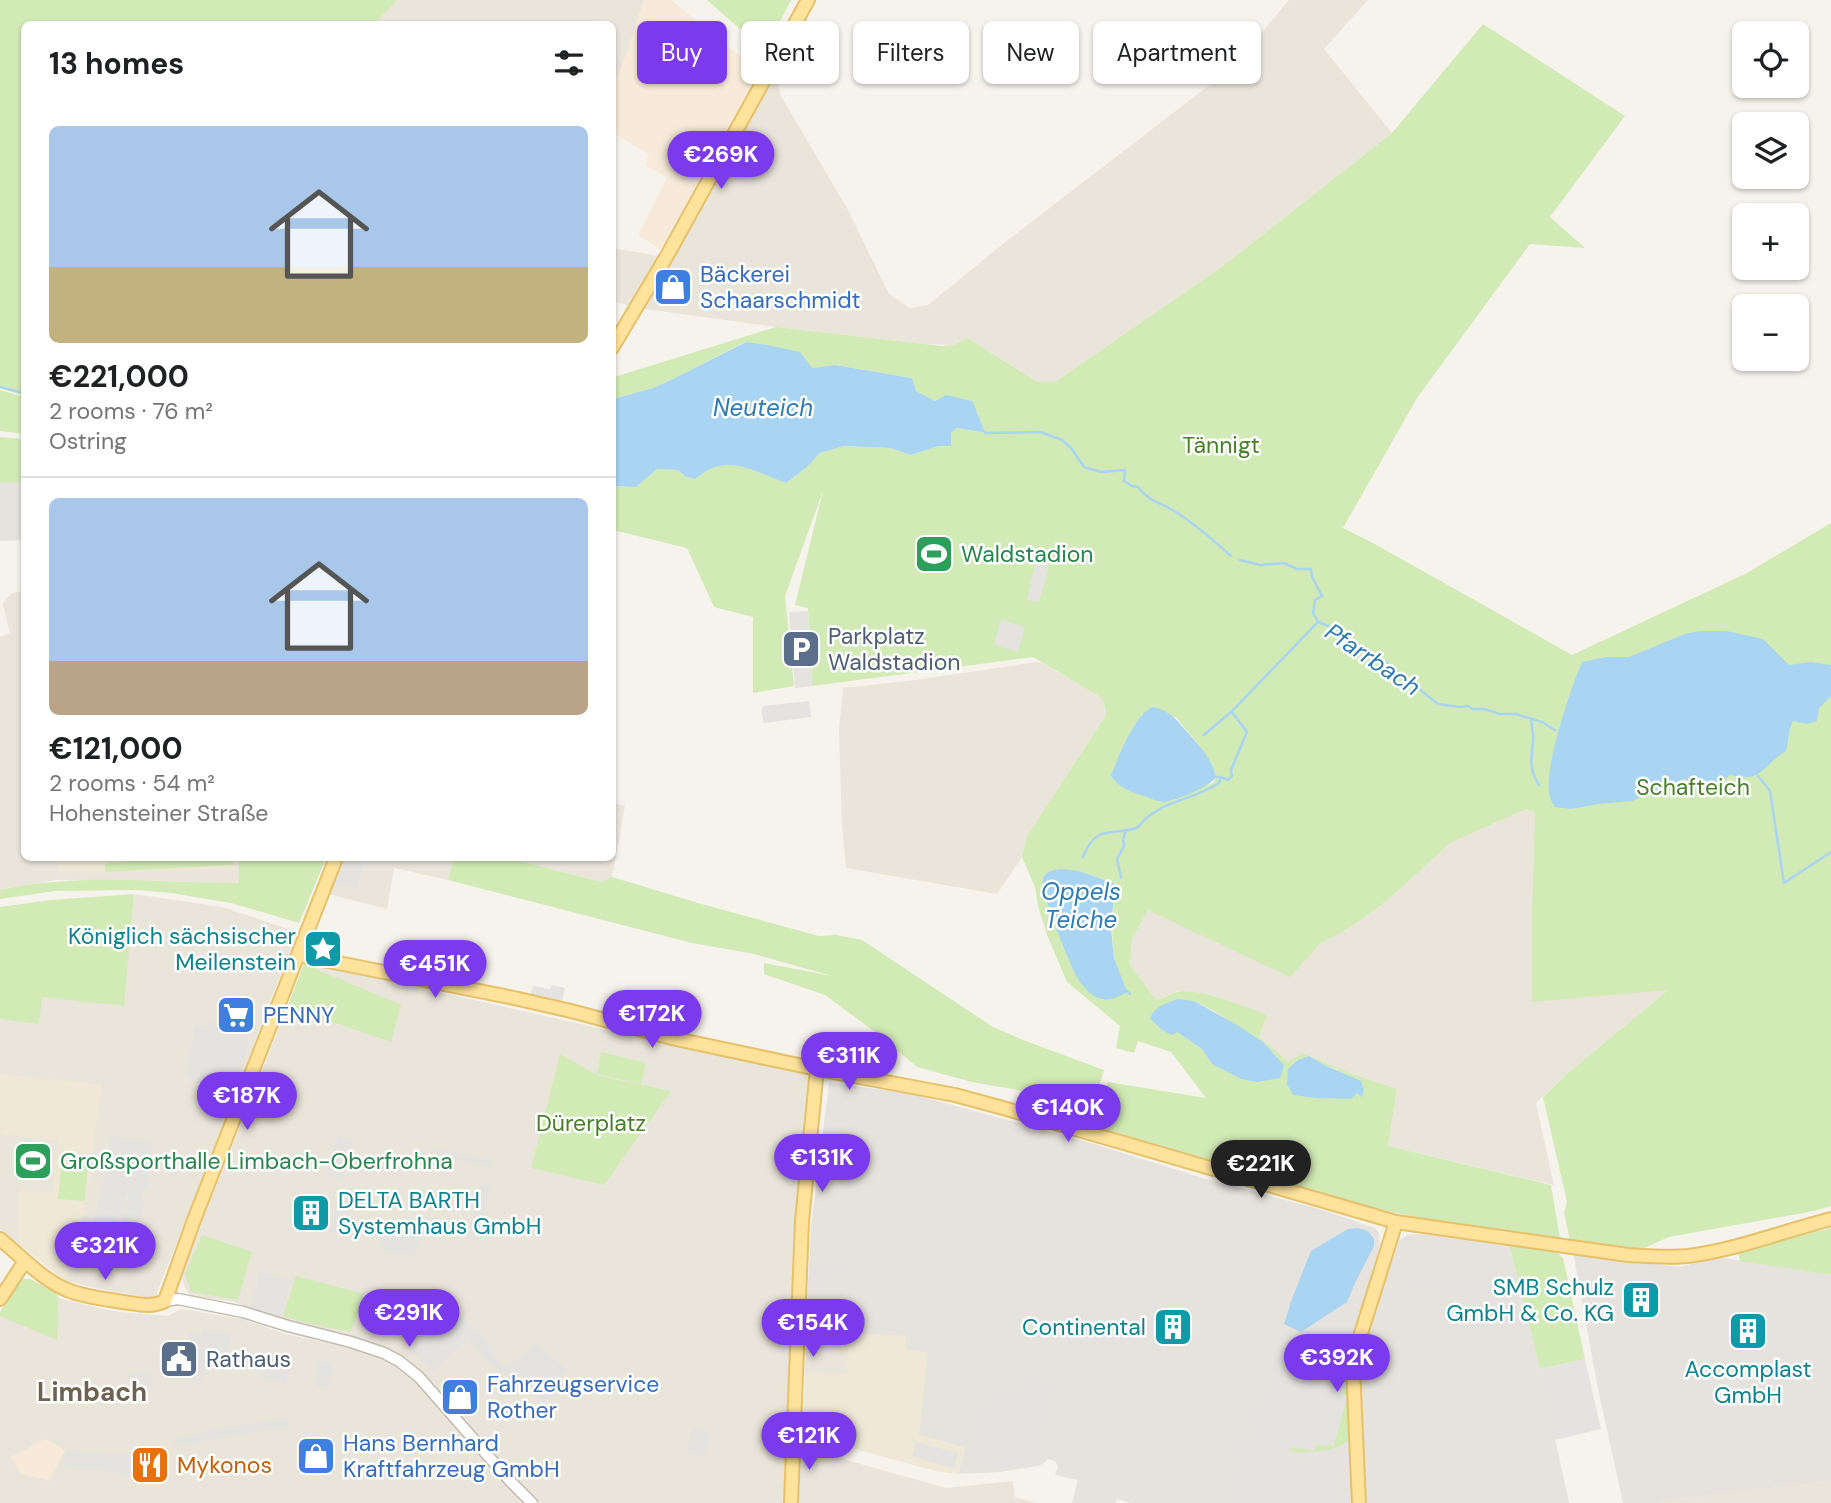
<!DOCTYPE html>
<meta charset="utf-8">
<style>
body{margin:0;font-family:"DM Sans",sans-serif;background:#f2f2f2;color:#202124;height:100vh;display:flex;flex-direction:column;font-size:26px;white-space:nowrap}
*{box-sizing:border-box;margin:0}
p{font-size:23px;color:#757577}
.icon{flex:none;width:38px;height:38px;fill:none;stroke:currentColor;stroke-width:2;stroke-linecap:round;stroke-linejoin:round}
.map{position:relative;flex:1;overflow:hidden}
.drawer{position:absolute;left:21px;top:21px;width:595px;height:840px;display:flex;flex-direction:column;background:#fff;border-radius:10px;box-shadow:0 2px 5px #0004}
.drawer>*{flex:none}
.hud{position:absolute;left:637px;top:21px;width:665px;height:63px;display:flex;gap:14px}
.tools{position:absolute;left:1732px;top:21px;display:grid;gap:14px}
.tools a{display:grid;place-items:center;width:77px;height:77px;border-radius:10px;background:#fff;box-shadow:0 2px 5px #0004;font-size:35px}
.price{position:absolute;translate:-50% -60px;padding:0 16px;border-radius:24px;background:#7c3aed;color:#fff;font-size:23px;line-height:46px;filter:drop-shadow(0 2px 4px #0008)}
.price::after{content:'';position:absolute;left:50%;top:42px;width:21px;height:16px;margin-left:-10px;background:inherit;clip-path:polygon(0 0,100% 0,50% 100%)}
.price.selected{background:#222;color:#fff}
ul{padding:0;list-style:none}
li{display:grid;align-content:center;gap:14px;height:371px;padding:0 28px}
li+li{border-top:2px solid #e0e0e0}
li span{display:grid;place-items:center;height:217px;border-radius:10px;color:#555}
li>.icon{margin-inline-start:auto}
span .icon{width:126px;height:126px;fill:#fffc;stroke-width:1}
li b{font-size:30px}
h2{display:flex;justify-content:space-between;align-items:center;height:84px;padding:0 28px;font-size:30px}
.chip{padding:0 24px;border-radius:10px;background:#fff;box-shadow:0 2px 5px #0004;font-size:24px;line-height:63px}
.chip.selected{background:#7c3aed;color:#fff}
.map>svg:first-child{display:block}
</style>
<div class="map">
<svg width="1831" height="1503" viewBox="0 0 1831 1503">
<rect width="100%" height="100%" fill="#f6f3ec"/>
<path fill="#eae5da" d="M397,0H644L630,44L613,89L612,24H375Z
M1289,0H1368L1324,49L1392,133L1223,266L1055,382H1037L968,338L953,345L925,344L776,327L637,308L613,301L612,248L660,256L649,284L766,77L777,74L781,96L848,210L889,294L910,308L928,305L1004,243L1233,67Z
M24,591V858H326L305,909L220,883L137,880H56L0,890V637L10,633L3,605L4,601L12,593Z
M1037,662L1042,663L1100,697L1104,702L1106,715L1027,836L1022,857L997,894L846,868L842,826L839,730L843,688L915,680Z
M613,803L625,806L612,877L603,882L508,858H612Z
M1526,809L1535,812L1532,908V988L1669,989L1568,1073L1536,1103L1554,1185L1388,1146L1397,1089L1352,1074L1289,1062L1259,1037L1267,1015L1214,996L1189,992L1178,991L1156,1000L1130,965L1132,939L1148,909L1290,976L1320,944L1354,925L1389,899L1450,843Z
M342,858H454L448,880L394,868L387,909L328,894Z
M134,894L222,907L297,932L203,1177L155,1297L152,1298L109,1291L66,1281L0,1229V990L123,1006Z
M305,962L803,1074L812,1082L786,1503H540L517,1481L424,1374L397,1354L339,1332L303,1325L256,1312L235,1302L191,1296L184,1286L182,1273Z
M22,1279H30L57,1294L59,1298L94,1307L120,1312L168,1316L181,1309L242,1319L286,1334L350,1348L381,1358L400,1369L415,1381L445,1409L522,1503H0V1312L19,1281Z
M806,1322L848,1323V1375L805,1373Z
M804,1448L946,1488L1013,1481L1015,1497L1036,1503H798L799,1452Z
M1831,1481V1503H1661L1678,1499Z"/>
<path fill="#f7ead8" d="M644,0H671L766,77L668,254L638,235L667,177L646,166L649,154L613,133V89L630,44Z
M45,1439L65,1450L49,1481L21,1474L11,1457Z"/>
<path fill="#e6e2dd" d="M24,482V540L0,541V483Z
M829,1083L909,1093L1091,1143L1206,1179L1323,1210L1375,1228L1379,1233L1380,1244L1349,1355L1348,1366L1351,1454L1354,1503H1131L1117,1499L1115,1503H1072L1078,1480L1055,1475L1058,1466L1055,1461L1047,1459L1044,1463L1038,1466L1000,1472L958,1474L965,1448L919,1435L906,1349V1336L848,1333V1323L806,1322L811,1228Z
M1418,1234L1467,1238L1509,1244L1540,1369L1569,1503H1366L1359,1370L1361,1350L1399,1241L1407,1235Z
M1573,1252L1626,1261L1680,1267L1718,1257L1831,1275V1481L1678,1499L1661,1503H1623L1597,1384Z"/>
<path fill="#efe8d6" d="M55,858H235L236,869L59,873Z
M0,1074L102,1085L84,1213L66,1281L19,1244V1189L52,1193L58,1141L2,1134L0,1131Z
M848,1333L906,1336V1349L928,1353L919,1435L965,1448L958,1474L935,1471L805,1435L803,1432L805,1373L847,1374Z"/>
<path fill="#d2eab5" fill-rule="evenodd" d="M0,0H397L375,24H24V396L0,388Z
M707,0H791L765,51Z
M1483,24L1625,116L1550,217L1585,248L1530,244L1417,398L1343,528L1373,543L1572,655L1747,573L1831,523V1206L1814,1211L1669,1237L1635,1252L1570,1241L1564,1212L1567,1202L1543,1097L1568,1073L1668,990L1532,1002V908L1535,813L1526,809L1450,843L1389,899L1354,925L1320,944L1290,977L1148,910L1132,939L1130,965L1156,1000C1163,998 1170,994 1177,992C1198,987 1246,1007 1267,1015L1259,1037L1289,1062L1302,1053L1352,1074L1397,1089L1388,1146L1551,1185L1560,1239L1432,1221L1344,1201L1097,1127L1108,1082L1206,1098L1171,1052L1138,1041L1134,1053L1116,1048L1120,1026L1067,982L1047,935L1038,906L1035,887L1022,857L1027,836L1106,715L1104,702L1100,697L1033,657L812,686L808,608L795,605L823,491L785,596L794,686L753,693V617L714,607L687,548L613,530V486L636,487L657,469L678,470L686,477L695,479C701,475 708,469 715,467C739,459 764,476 786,483L807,467L820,453L844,446L890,448L912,455L939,446H950L951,433L957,428L986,433L980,423L978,412L935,401L915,391L912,378L835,365L812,368L745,342L675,378L653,388L617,398L613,402L614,377L776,327L942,346L953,345L968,338L1037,382H1055L1223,266L1392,133ZM1142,714L1176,717C1191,737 1209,752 1216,777L1213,783L1166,801L1160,802L1151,798L1136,726ZM1079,871L1114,884C1114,913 1109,941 1117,969ZM1194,1001L1212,1010L1263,1042L1284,1065L1212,1064L1202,1049L1177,1032ZM1310,1056L1324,1065L1337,1069L1362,1096L1357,1093L1333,1098H1316Z
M0,390L24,397V434L0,431Z
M0,437L24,439V482L0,483Z
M176,858H233V865L105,872V863Z
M239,858H326L299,923L231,903L171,893L137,890L55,891L0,899V890C79,872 159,883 239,883Z
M454,858H508L602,882L612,877L698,903L819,936L836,935L862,940L993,1027L1023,1040L1104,1070L1093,1105L1063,1098L972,1082L917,1067L875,1032L825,995L764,974V963L832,976L754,954L692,943L448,880Z
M134,894L124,1006L42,997L39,1024L0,1019V907L51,900Z
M304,964L401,1005L391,1042L324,1019L285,1013Z
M601,1052L646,1063L641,1084L597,1074Z
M560,1054L599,1076L671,1091L604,1185L531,1168Z
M62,1159L88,1162L85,1201L58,1199Z
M1831,1228V1275L1740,1261L1738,1251Z
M202,1235L252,1252L238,1300L191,1292L185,1274Z
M1509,1244L1558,1253L1563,1258L1585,1359L1540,1369Z
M296,1276L364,1294L351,1332C328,1327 305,1324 283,1316Z
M22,1279H30L57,1294L58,1298L57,1340L0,1316V1312L19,1281Z
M1348,1351L1350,1352L1349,1439C1339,1452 1306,1454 1290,1451L1291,1447L1297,1446L1313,1451L1316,1444L1327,1447L1328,1444L1333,1446L1347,1396L1342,1395C1346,1381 1344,1366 1348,1351Z"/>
<path fill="#e5e3e0" d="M1037,556L1049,558L1048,571L1039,602L1027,600Z
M808,611L812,686L795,688L789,612Z
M1001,620L1025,627L1018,652L994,645Z
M809,701L811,717L764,723L762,714V706Z
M342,858H350L365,861L357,889L333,883Z
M552,985L565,988L561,1005L530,996L533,986L550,989Z
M211,1021L234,1029L233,1034L251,1041L230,1089L202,1078L200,1084L192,1083V1078L187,1077L195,1025L209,1026Z
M110,1135L153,1142L147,1190L142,1189L140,1198L145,1200L139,1228L121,1224L130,1190H128L125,1199L112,1196L125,1201L121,1216L108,1213L118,1217L117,1221L119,1222L116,1233L103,1229L116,1234L112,1249L103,1248L100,1259L84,1255L103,1189Z
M338,1136L353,1140L343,1179L326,1175Z
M433,1148L493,1161L492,1167L431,1153Z
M482,1183L491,1185L477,1241L467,1238Z
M338,1196L351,1199L343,1234L330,1231Z
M385,1227L420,1233L416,1257L381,1250Z
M813,1264L855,1265V1278L824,1277L822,1315H812Z
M260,1271L292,1281L281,1316L251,1308Z
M1409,1273L1506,1283V1289L1511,1290L1510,1301L1404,1290L1406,1277H1408Z
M449,1307L452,1310L454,1309L474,1332L477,1331L493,1348L490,1351L501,1364L508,1366L537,1343L547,1355L568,1369L555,1388L559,1391L552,1401L549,1398L545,1403L508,1378L510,1375L498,1372L468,1339L432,1372L410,1349L414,1345L412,1342Z
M204,1328L232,1335L225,1357L210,1353L200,1384L179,1378L185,1358L189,1332L202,1334Z
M1281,1332L1348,1351L1346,1357V1383L1343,1395L1347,1397L1334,1446L1328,1444L1327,1447L1316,1444L1314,1451L1298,1447L1297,1449L1291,1447L1290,1451L1251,1440Z
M269,1353L292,1360L286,1384L262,1378Z
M318,1359L334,1365L327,1388L316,1386Z
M1585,1359L1601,1429L1555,1440L1540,1369Z
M1027,1372L1056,1383L1038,1461L1001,1468L996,1466L994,1471L967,1457L996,1388L1017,1396Z
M152,1373V1386L129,1387V1374Z
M288,1419L287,1428L228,1436L173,1447L175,1439L228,1427Z
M692,1428L709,1432L704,1456L687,1452Z
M916,1442L958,1453L954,1469L912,1456Z
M1243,1446L1298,1460H1314L1335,1454L1343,1456L1342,1459L1346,1460L1335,1503H1226Z
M67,1450L90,1454L136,1455L139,1476L66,1466L63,1463Z"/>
<path fill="#a9d4f2" d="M746,342L767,345L800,352L812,368L835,365L912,378L916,391L935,401L946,395L972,401C978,412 980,423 986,433L957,428L951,433V446H939L911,455L890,448L844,446L820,453L807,467L786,483C764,476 739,459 715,467C708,469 701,475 695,479L686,477L678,470L657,469L636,487L613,486V402L617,398L653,388L675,378Z
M1699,631H1726L1763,639L1789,665L1811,662L1831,665V696L1819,708L1817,721L1807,724L1793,721C1788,731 1789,741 1786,751C1762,765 1763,784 1730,775C1713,790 1702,786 1684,779L1632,801L1598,804L1571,809L1555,807C1553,804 1551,801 1550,797C1542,772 1571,688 1582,662L1606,657H1629L1685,634Z
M1153,707C1173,712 1176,720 1189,734C1203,750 1210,756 1216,777C1210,787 1175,801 1163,802C1158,802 1152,799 1147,797C1132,792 1120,789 1111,776C1117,759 1136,712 1153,707Z
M1061,869L1079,871L1115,884L1111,928L1114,958L1127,992C1117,998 1108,1002 1096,997C1091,995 1084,987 1080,982C1072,971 1039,889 1043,878C1046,871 1055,870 1061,869Z
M1178,999L1194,1001L1237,1025L1263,1042L1284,1065L1280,1078L1257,1082L1241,1079L1212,1064L1202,1049L1177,1032L1172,1035L1162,1030L1150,1018C1155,1006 1167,1003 1178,999Z
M1309,1056L1324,1065L1361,1081L1364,1090L1362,1097L1357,1093L1351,1099L1316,1098L1293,1095L1287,1084L1288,1069L1298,1060Z
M1358,1228L1368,1231L1374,1239V1246L1355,1283L1347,1302L1301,1332L1284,1324L1292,1299L1311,1251L1348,1229Z"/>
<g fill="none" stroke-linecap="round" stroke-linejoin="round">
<path stroke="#a9d4f2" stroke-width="2.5" d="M0,387L24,393
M985,433L1041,432L1062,440L1071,448L1084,467L1101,472L1125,470L1124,481L1132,486L1138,487C1150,503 1159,501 1174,511C1195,524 1213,540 1231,556
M1240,560L1260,565L1284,563L1297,569H1311L1312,577L1322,596L1315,600L1313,613L1318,622L1336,629L1389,665L1438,704L1459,707L1468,706L1473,709H1484L1500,714H1516L1542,722L1555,730
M1531,719C1532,727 1534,735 1533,742C1531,759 1529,770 1539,785
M1204,735L1232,711L1318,622
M1758,776L1770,791L1784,883L1831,852
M1216,777H1221L1228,780L1232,776L1231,770L1247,732L1232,712
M1083,857C1096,824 1110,836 1137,828C1160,799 1191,802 1219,783L1221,777
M1121,877L1117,859L1124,846L1123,839L1126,831
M1127,991L1130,994"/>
<g stroke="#c2bbae" stroke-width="13">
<path id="minor" d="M165,1301L178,1299L243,1312L288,1326L351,1342L384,1353L399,1361L419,1377L511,1482L532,1503"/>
</g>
<g stroke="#e6c16a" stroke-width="16">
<path id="major" d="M612,348L668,254L808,0
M298,955L514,998L571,1011L676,1039L817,1069L955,1095L1003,1108L1396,1222L1417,1225L1628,1255C1647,1256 1668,1258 1688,1256C1736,1250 1784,1231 1831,1219
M0,1239C22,1257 43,1281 70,1291C86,1297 105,1299 123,1302C138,1304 151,1308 165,1301L194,1220L336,858
M0,1299L25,1261
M791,1503L802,1221L817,1069
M1359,1503L1353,1367L1354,1356L1396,1222"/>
</g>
<use href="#minor" stroke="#fff" stroke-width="10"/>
<use href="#major" stroke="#ffe39c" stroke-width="12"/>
</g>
<defs>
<g id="shop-square" transform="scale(2.0125)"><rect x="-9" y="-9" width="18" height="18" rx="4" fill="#3f7fe0" stroke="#fff"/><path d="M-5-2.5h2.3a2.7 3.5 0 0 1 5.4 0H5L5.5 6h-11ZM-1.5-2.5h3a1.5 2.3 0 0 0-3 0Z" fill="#fff"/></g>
<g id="stadium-square" transform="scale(2.0125)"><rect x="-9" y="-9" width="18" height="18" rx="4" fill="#2e9e5b" stroke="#fff"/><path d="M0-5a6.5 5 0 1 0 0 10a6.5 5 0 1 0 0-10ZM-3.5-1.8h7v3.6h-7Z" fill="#fff"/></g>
<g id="parking-square" transform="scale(2.0125)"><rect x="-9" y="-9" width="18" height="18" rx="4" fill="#5c6f8a" stroke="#fff"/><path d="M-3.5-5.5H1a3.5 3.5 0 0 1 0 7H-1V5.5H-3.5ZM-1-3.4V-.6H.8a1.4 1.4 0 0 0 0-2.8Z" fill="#fff"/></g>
<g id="sight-square" transform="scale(2.0125)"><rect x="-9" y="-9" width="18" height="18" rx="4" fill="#0f9aa8" stroke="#fff"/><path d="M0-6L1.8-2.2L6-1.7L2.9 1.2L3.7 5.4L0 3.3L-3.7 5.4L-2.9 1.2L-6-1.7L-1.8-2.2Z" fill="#fff"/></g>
<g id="supermarket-square" transform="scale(2.0125)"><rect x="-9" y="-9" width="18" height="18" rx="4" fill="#3f7fe0" stroke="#fff"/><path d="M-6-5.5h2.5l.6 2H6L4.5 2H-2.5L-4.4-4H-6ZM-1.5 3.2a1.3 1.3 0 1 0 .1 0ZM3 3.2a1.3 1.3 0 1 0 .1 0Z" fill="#fff"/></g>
<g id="building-square" transform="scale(2.0125)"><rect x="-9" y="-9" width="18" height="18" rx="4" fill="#0f9aa8" stroke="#fff"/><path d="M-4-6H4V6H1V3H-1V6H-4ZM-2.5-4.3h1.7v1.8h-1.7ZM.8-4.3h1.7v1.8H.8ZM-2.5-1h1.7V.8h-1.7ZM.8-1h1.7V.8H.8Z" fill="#fff"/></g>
<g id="civic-square" transform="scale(2.0125)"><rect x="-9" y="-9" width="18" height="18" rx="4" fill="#5c6f8a" stroke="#fff"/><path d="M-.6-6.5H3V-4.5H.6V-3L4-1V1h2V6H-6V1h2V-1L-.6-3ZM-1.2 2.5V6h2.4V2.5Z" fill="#fff"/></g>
<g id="restaurant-square" transform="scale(2.0125)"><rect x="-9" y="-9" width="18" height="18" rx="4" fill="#e8710a" stroke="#fff"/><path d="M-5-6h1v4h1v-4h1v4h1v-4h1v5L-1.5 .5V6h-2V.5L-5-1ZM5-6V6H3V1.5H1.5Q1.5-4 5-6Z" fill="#fff"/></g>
</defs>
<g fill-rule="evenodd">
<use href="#shop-square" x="673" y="287"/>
<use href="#stadium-square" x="934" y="554"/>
<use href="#parking-square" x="801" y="649"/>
<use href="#sight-square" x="323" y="949"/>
<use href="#supermarket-square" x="236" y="1015"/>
<use href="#stadium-square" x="33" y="1161"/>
<use href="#building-square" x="311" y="1213"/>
<use href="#building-square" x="1641" y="1300"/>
<use href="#building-square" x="1173" y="1327"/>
<use href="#building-square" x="1748" y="1331"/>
<use href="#civic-square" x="179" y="1359"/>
<use href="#shop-square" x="460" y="1397"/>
<use href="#shop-square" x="316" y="1456"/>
<use href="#restaurant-square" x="150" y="1465"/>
</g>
<g text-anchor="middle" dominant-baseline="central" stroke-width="5" stroke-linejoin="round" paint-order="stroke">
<g font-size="23" fill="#366cbe" stroke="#fff" text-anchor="start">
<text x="700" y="274">Bäckerei<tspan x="700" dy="26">Schaarschmidt</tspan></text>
<text x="263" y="1015">PENNY</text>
<text x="487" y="1384">Fahrzeugservice<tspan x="487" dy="26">Rother</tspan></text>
<text x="343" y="1443">Hans Bernhard<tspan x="343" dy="26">Kraftfahrzeug GmbH</tspan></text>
</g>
<g font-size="23" fill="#4a7f2a" stroke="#fff">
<text x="1221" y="445">Tännigt</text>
<text x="1693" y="787">Schafteich</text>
<text x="591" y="1123">Dürerplatz</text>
</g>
<g font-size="23" fill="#27864d" stroke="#fff" text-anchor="start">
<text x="961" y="554">Waldstadion</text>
<text x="60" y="1161">Großsporthalle Limbach-Oberfrohna</text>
</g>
<g font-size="23" fill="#4e5e75" stroke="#fff" text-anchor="start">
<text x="828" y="636">Parkplatz<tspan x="828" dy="26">Waldstadion</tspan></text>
<text x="206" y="1359">Rathaus</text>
</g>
<g font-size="23" fill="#0d838f" stroke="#fff" text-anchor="end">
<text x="296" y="936">Königlich sächsischer<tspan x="296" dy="26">Meilenstein</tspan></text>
<text x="338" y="1200" text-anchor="start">DELTA BARTH<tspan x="338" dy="26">Systemhaus GmbH</tspan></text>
<text x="1614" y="1287">SMB Schulz<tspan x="1614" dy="26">GmbH &amp; Co. KG</tspan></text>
<text x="1146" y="1327">Continental</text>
<text x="1748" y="1369" text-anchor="middle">Accomplast<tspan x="1748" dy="26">GmbH</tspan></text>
</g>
<g font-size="23" fill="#c56008" stroke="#fff" text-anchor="start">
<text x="177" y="1465">Mykonos</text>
</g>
<g font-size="24" font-style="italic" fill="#2e7ab2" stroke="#fff">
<text x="763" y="407">Neuteich</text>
<text transform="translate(1373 659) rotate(34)">Pfarrbach</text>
<text x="1081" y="891">Oppels<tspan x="1081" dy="28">Teiche</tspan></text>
</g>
<g font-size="26" font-weight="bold" fill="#6e6250" stroke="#fff">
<text x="92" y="1392">Limbach</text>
</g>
</g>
</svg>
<div class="tools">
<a><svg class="icon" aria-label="locate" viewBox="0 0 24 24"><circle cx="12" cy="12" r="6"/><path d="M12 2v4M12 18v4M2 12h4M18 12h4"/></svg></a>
<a><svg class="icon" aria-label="layers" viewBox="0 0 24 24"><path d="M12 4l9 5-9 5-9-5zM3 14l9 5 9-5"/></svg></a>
<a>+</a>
<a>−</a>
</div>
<b class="price" style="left:721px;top:191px">€269K</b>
<b class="price" style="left:435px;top:1000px">€451K</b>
<b class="price" style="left:652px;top:1050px">€172K</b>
<b class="price" style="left:849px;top:1092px">€311K</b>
<b class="price" style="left:247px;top:1132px">€187K</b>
<b class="price" style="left:1068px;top:1144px">€140K</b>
<b class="price" style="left:822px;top:1194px">€131K</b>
<b class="price selected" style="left:1261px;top:1200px">€221K</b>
<b class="price" style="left:105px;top:1282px">€321K</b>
<b class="price" style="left:409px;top:1349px">€291K</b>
<b class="price" style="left:813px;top:1359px">€154K</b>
<b class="price" style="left:1337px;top:1394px">€392K</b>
<b class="price" style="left:809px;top:1472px">€121K</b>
<div class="hud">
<a class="chip selected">Buy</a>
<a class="chip">Rent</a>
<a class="chip">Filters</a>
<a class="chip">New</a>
<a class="chip">Apartment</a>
</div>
<section class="drawer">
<h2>13 homes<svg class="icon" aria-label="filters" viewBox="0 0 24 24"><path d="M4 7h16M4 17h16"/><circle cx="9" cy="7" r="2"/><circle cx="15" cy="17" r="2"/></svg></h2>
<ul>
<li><span style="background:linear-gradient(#a9c7e8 65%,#c2b280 0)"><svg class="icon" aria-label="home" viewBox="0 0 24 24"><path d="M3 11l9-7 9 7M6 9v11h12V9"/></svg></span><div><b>€221,000</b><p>2 rooms · 76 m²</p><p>Ostring</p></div></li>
<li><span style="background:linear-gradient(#a9c7e8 75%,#b9a48a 0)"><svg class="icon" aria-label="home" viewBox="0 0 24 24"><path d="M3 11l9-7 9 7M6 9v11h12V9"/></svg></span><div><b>€121,000</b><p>2 rooms · 54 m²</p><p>Hohensteiner Straße</p></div></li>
</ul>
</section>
</div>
